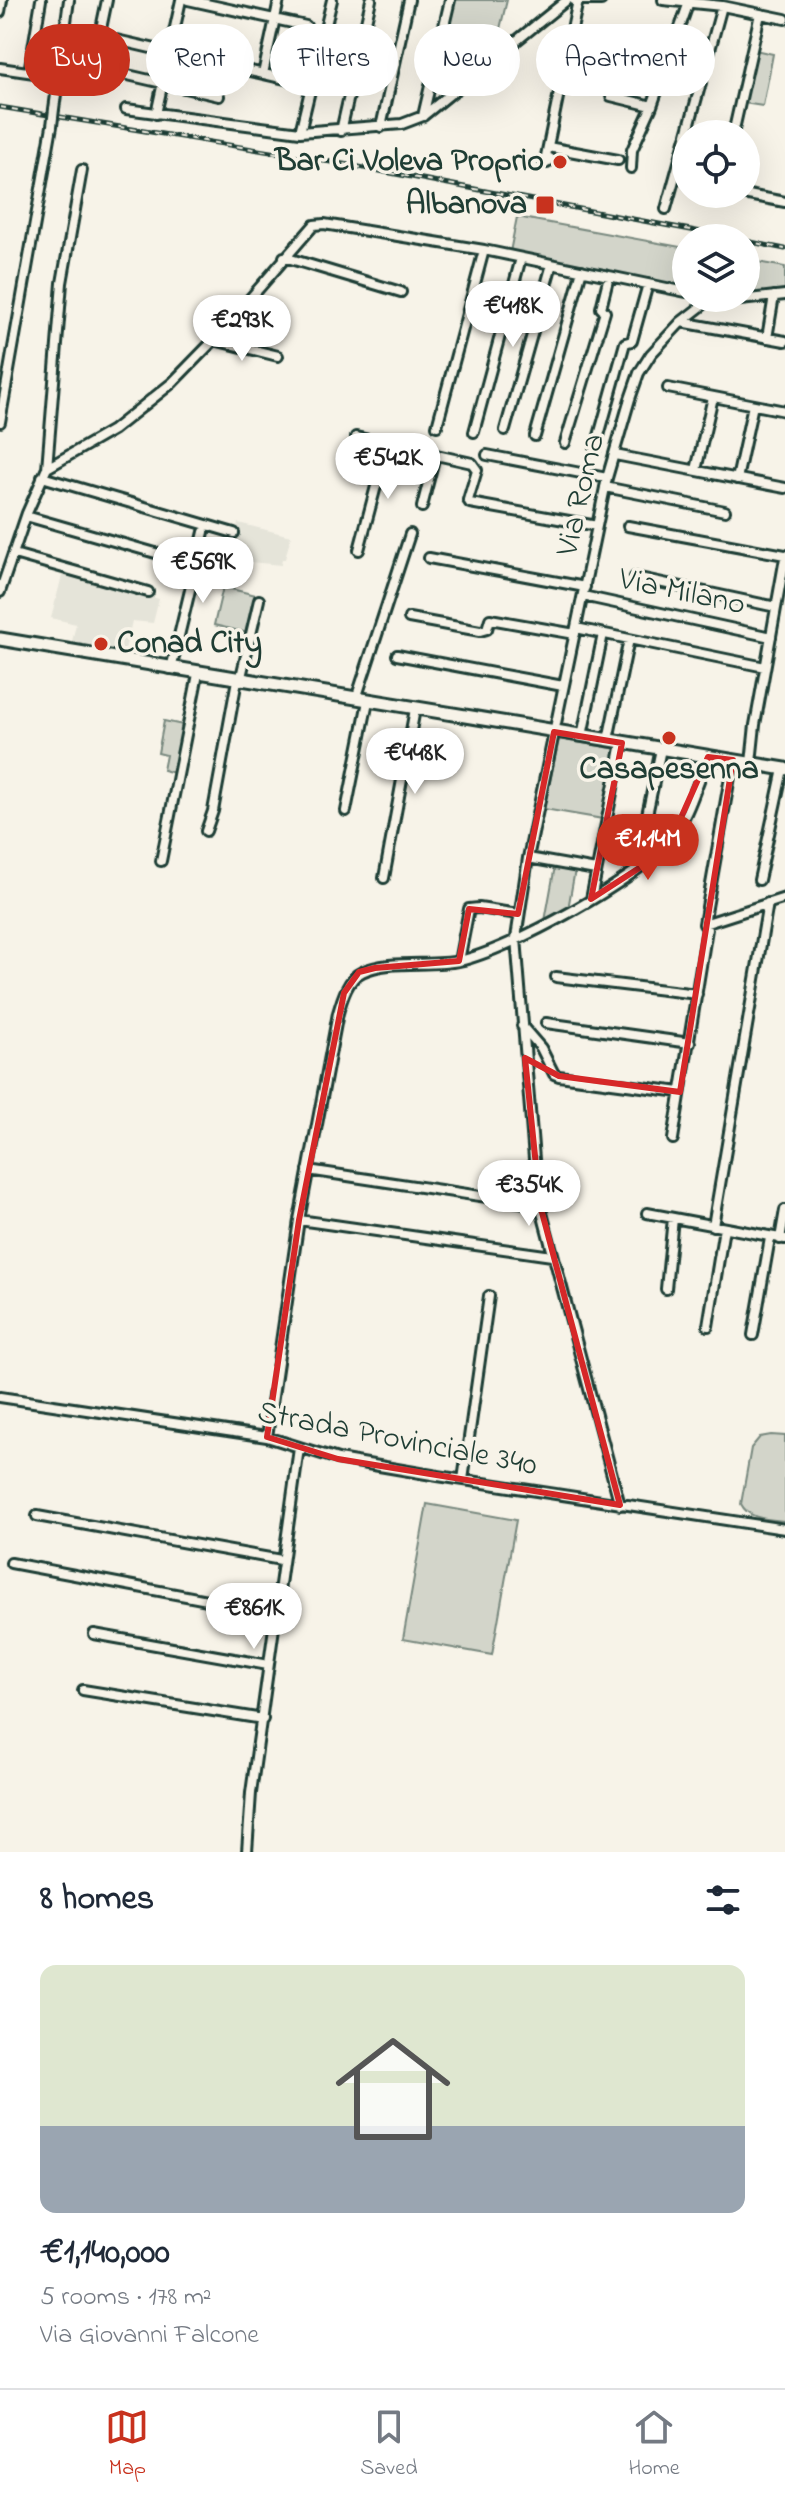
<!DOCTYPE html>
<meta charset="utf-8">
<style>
body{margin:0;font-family:"Indie Flower",sans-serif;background:#f6f6f7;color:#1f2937;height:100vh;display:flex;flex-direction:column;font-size:30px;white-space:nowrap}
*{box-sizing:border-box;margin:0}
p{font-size:26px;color:#747a83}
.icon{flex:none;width:44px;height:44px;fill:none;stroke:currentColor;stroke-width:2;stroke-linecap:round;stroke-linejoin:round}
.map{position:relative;height:1852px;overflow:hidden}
.drawer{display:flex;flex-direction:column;background:#fff;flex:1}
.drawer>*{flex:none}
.hud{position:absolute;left:24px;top:24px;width:738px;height:72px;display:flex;gap:16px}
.fabs{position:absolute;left:672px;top:120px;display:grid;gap:16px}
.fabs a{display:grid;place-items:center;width:88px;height:88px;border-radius:50%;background:#fff;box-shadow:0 8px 32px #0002;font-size:40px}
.price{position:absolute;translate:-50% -68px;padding:0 18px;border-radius:28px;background:#fff;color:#222;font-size:26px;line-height:52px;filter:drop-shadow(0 2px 4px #0008)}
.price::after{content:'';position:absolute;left:50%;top:48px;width:24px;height:18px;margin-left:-12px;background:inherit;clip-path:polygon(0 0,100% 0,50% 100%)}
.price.current{background:#c8321e;color:#fff}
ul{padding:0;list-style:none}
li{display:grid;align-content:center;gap:16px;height:424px;padding:0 40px}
li span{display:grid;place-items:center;height:248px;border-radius:16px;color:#555}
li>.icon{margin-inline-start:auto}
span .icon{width:144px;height:144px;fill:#fffc;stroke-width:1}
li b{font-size:34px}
h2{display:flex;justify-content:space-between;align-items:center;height:96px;padding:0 40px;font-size:34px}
.chip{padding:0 28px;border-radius:36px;background:#fff;box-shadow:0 8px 32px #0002;font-size:28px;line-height:72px}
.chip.current{background:#c8321e;color:#fff}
.menu{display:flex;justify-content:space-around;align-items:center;height:112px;border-top:2px solid #e0e1e3;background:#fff;font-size:22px;color:#747a83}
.menu a{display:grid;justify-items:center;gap:4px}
.menu .current{color:#c8321e}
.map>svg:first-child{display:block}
</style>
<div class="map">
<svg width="785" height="1852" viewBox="0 0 785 1852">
<rect width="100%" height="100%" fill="#f7f3e8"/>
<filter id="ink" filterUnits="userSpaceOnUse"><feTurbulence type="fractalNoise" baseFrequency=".0125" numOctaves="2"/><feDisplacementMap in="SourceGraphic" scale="16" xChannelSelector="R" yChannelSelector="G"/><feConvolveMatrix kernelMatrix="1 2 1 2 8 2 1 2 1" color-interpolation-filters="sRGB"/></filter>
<g filter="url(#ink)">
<path fill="#e5e4d9" d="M238,523L291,536L285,559H282L281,565L250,562L248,570L228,565Z
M63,572L159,599L153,623L132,621L124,654L71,646L76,624L51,618Z"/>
<path fill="#d3d5ca" stroke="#79897f" stroke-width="2" d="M453,0H507L498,37L446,27Z
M755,50L773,54L763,106L743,103Z
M517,217L686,248V288L510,252Z
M746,260L785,267V291L746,295Z
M223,587L256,595L248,633L214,625Z
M164,721L183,725L175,773L163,770L166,755L158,753Z
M559,739L618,749L603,819L544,809Z
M555,866L575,870L568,909L545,921Z
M771,1435L785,1436V1521C769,1519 749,1520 741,1504L751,1448L760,1437Z
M427,1504L516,1520L492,1655L403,1639Z"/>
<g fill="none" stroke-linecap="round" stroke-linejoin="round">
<g stroke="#1f3d34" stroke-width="14">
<path id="street" d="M107,0L93,67L219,96
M188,0L306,26
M574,0H601
M663,0L722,6L785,19
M0,12L2,0
M99,36L294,81
M571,37L669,57
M0,68L48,75
M29,72L41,0
M263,74L279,0
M611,96L652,106
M54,109L69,0
M126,109L300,132L402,124L423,116L567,0
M156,114L181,0
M423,116L450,0
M381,127L409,0
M341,131L371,0
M300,132L332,0
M687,134L722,6
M733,134L760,14
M548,147L618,160
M546,156L578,0
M546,156L551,159L547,163L543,160Z
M631,168L632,150L652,106L689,2
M743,194L785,202
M666,209L686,137
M284,257L401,292
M717,298L740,300L785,295
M681,322L785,341
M767,338L774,296
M214,340L278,356
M668,388L785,411
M0,422L52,126
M437,426L484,250
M505,430L552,264
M474,432L521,258
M535,436L582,270
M356,437L472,463L477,470L468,500L470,503L597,526
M565,443L605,312L601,308L609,276
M595,450L625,343L632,341L648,284
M487,455L607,478
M615,455L785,488
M47,468L62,283L82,170
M696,470L713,397
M42,477L234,533
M737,479L753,405
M605,487L725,511
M422,507L435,455
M26,516L166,556
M628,526L785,555
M359,550L387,445
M14,554L148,592
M429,558L585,587
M635,577L776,607
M0,592L27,513L47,468L113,430L172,383L214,340L314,225L324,224L484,250L686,292
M583,596L771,637
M409,618L480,631L487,629L490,619L575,634
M576,628L765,667
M397,655L563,686
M171,669L204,532
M240,681L259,600
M356,699L410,534
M582,736L603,634
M608,740L629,639
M751,763L755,725L785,558
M346,811L368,701
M206,831L213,811L237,680
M528,858L596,870
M161,861L198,674
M635,871L661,749
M384,878L415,709
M759,880L783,769
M591,899L622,743
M704,924L785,898
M459,961L469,909L479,908L518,914
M556,977L697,994
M546,1023L690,1043
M522,1026L541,1048L554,1074L559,1076L680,1092
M673,1139L707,929L704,924L733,760
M308,1170L540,1205
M647,1213L785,1239
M299,1220L552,1256
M713,1226L768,903
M780,1239L785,1210
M666,1289L673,1218
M708,1326L724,1228
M753,1335L770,1238
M0,1397L267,1437L338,1459L438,1476L785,1529
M267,1437L299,1220L338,1013C342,999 348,978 362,972C388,959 430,967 459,961C510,950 638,880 670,840C687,820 698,781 708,757
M463,1480L489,1296
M620,1505L540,1205L534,1159L516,938L528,858L607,478L630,399L639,373L651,354L681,322L712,298
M37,1516L281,1560
M11,1563L276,1613
M94,1634L268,1665
M83,1690L263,1719
M247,1852L251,1793L299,1448"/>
</g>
<g stroke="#1f3d34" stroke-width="17">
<path id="secondary" d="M0,639L785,769"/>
</g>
<use href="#street" stroke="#f7f3e8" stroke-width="8"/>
<use href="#secondary" stroke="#f7f3e8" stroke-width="11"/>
<g stroke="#1f3d34" stroke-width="5">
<path id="rail" d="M0,107L343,164L733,238
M746,241L785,249"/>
</g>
<use href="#rail" stroke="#f7f3e8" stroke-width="2" stroke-dasharray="6" stroke-linecap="butt"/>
<g stroke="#1f3d34" stroke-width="14" stroke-linecap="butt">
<path id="street-bridge" d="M52,126L54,109"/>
</g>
<use href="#street-bridge" stroke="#f7f3e8" stroke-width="8"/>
</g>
</g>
<path fill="none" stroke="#d62828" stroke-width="6" stroke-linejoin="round" d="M554,732L622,743L591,899L650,861L672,838L708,757L733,760L680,1092L559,1076L525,1058L540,1205L620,1505L338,1459L267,1437L299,1220L344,993L359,972L375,968L459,961L469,909L518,914Z"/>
<g fill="#c8321e" stroke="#f7f3e8" stroke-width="3">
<circle cx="560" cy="162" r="8"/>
<rect x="535" y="195" width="20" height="20" rx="4"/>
<circle cx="101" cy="644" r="8"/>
<circle cx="669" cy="738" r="8"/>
</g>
<g text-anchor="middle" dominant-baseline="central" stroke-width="7" stroke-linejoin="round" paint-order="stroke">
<g font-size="32" font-weight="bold" fill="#1f3d34" stroke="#f7f3e8" text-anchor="end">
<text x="544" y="162">Bar Ci Voleva Proprio</text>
<text x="527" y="205">Albanova</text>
<text x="117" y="644" text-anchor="start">Conad City</text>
<text x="669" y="770" text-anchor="middle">Casapesenna</text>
</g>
<g font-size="32" fill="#1f3d34" stroke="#f7f3e8">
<text transform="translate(582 495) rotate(-77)">Via Roma</text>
<text transform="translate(682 593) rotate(12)">Via Milano</text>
<text transform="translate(397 1440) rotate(11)">Strada Provinciale 340</text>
</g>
</g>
</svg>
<div class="fabs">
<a><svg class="icon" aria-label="locate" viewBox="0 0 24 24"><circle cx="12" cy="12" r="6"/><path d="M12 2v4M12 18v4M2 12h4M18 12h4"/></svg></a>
<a><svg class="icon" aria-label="layers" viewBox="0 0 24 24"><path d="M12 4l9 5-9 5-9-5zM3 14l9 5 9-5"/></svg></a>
</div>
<b class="price" style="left:513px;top:349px">€418K</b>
<b class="price" style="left:242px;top:363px">€293K</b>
<b class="price" style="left:388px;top:501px">€542K</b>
<b class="price" style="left:203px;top:605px">€569K</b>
<b class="price" style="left:415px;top:796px">€448K</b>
<b class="price current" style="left:648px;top:882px">€1.14M</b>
<b class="price" style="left:529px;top:1228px">€354K</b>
<b class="price" style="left:254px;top:1651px">€861K</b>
<div class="hud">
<a class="chip current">Buy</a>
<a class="chip">Rent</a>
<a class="chip">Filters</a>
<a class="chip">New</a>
<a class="chip">Apartment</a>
</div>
</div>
<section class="drawer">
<h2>8 homes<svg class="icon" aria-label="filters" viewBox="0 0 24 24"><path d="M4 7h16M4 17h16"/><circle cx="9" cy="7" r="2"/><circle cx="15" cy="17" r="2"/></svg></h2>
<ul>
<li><span style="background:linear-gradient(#dfe7d0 65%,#9aa5b1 0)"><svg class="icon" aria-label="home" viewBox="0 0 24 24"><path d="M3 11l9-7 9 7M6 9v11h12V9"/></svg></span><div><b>€1,140,000</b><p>5 rooms · 178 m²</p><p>Via Giovanni Falcone</p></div></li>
</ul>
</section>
<nav class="menu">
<a class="current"><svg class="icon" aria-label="map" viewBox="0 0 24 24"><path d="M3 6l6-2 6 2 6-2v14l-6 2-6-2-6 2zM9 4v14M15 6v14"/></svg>Map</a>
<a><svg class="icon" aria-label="saved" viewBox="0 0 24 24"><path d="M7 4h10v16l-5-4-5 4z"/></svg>Saved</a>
<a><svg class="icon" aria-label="home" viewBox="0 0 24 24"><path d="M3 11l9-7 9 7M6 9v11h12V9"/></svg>Home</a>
</nav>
